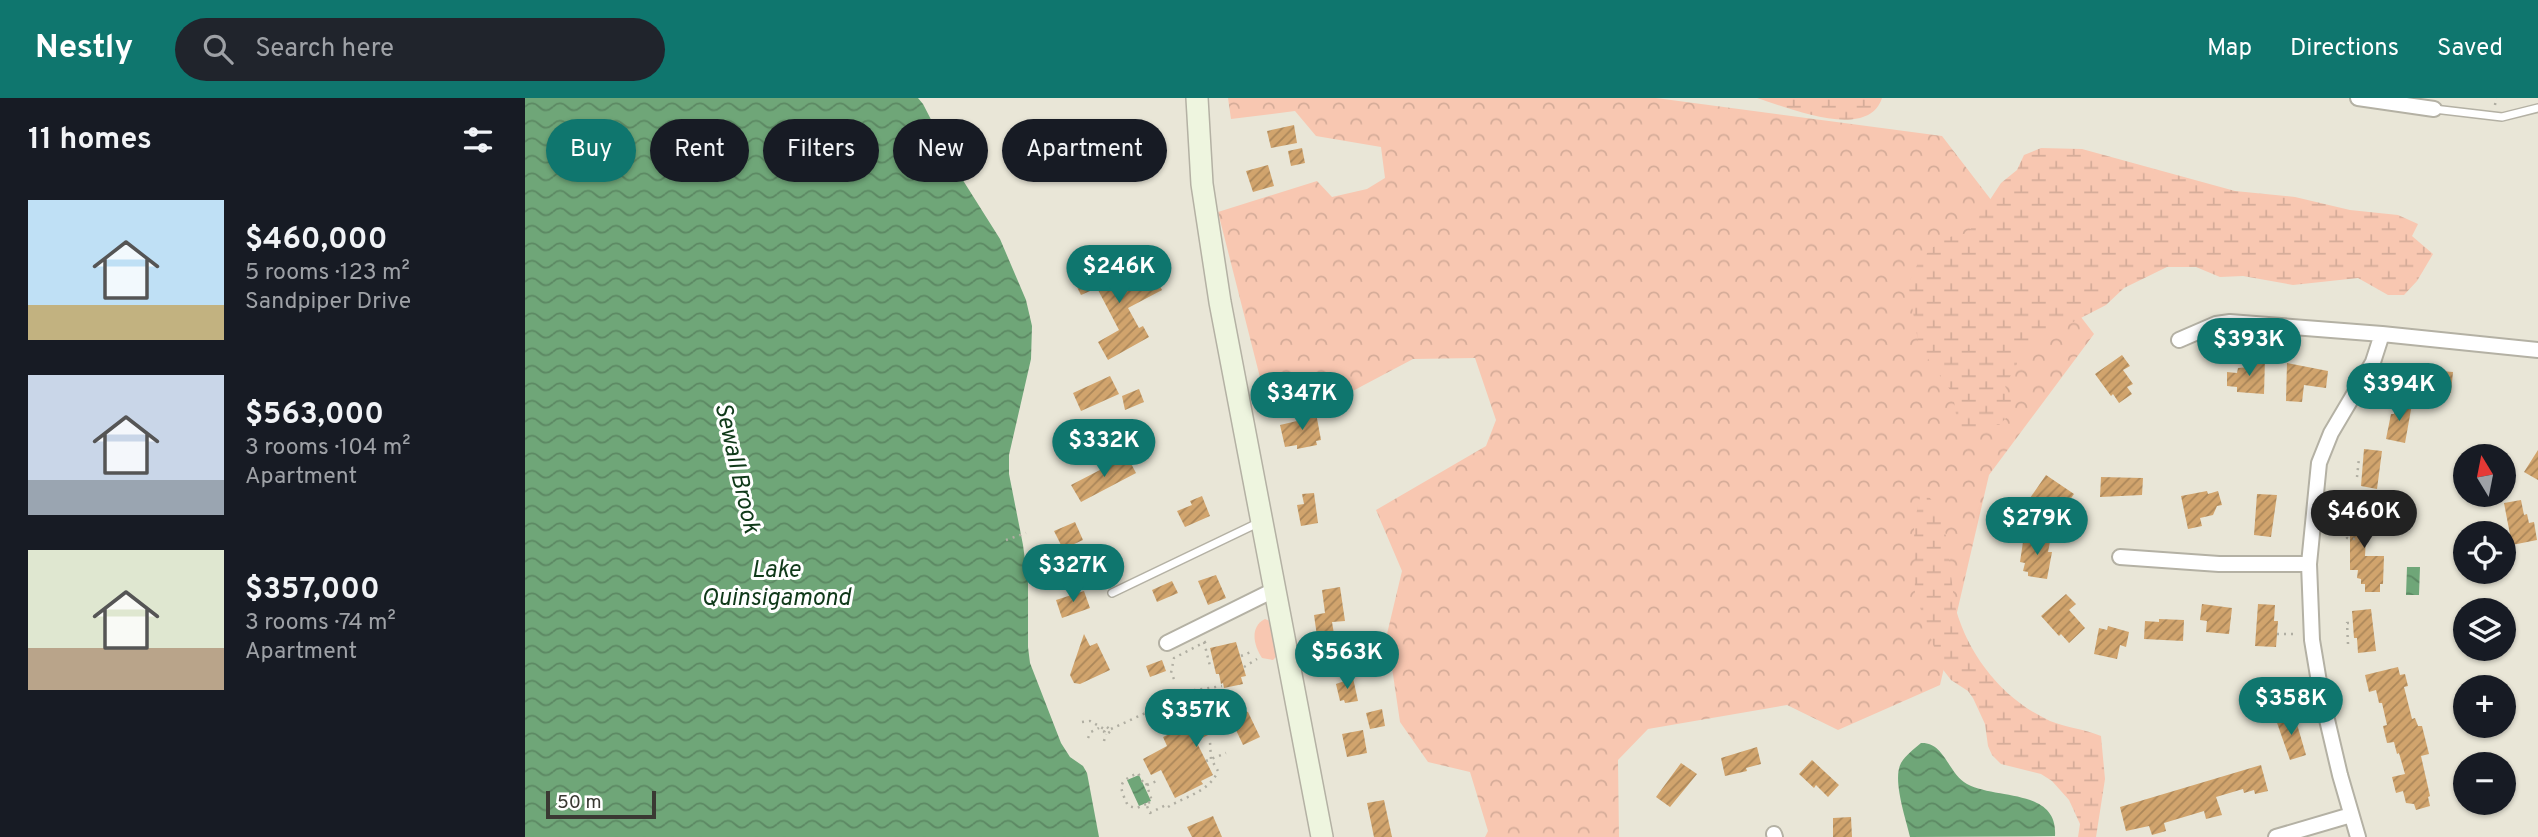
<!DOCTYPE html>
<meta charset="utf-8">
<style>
body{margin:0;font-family:Overpass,sans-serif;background:#20242c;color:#f1f3f6;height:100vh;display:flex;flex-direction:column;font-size:26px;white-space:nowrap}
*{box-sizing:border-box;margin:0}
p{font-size:23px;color:#9ea1a6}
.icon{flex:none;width:38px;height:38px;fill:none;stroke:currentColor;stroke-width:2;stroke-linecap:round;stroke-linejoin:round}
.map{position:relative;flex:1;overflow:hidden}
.drawer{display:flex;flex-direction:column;background:#171b24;width:525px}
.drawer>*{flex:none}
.banner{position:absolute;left:21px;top:21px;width:665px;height:63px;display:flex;gap:14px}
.needle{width:46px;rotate:350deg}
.controls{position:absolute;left:1928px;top:346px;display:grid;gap:14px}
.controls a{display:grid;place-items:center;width:63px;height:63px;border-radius:50%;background:#171b24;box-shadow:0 2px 5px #0004;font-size:35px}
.scale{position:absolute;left:21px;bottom:18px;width:110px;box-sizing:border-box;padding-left:7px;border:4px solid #3a3933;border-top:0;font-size:19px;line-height:24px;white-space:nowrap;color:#3a3933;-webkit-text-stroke:5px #fff;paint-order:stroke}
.price{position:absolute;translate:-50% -60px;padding:0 16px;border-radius:24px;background:#0f766e;color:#fff;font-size:23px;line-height:46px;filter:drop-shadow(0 2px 4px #0008)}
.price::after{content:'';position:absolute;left:50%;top:42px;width:21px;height:16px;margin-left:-10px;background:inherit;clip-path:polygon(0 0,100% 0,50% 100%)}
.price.selected{background:#222;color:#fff}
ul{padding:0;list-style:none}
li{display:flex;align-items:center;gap:21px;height:175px;padding:0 28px}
li span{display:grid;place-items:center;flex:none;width:196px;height:140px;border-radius:0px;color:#555}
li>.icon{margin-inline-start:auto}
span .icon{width:84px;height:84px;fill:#fffc;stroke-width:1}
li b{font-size:30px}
h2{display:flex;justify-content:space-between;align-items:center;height:84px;padding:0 28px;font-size:30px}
.tag{padding:0 24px;border-radius:32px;background:#171b24;box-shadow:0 2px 5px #0004;font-size:24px;line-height:63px}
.tag.selected{background:#0f766e;color:#fff}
header{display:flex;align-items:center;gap:42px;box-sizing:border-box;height:98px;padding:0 35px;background:#0f766e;color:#fff}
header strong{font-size:33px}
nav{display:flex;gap:38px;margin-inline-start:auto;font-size:24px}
.search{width:490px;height:63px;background:#20242c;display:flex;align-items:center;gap:18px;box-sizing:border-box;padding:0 24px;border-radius:38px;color:#9ea1a6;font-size:26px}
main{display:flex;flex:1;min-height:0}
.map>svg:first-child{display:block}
</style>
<header>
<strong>Nestly</strong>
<div class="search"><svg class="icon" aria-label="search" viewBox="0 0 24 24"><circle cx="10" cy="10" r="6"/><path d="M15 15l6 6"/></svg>Search here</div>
<nav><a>Map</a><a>Directions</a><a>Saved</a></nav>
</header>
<main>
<section class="drawer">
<h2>11 homes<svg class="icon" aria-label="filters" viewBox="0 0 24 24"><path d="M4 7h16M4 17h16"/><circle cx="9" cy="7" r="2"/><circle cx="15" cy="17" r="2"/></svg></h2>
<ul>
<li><span style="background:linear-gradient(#bfe0f5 75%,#c2b280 0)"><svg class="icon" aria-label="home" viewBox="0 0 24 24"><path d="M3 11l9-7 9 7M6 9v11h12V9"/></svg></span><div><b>$460,000</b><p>5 rooms · 123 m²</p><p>Sandpiper Drive</p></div></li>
<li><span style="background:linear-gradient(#c9d6e8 75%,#9aa5b1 0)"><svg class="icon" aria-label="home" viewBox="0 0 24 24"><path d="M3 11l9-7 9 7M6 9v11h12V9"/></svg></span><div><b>$563,000</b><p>3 rooms · 104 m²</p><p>Apartment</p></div></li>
<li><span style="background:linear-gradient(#dfe7d0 70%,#b9a48a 0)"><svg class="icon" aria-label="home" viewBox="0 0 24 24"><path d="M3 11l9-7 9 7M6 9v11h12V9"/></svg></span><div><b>$357,000</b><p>3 rooms · 74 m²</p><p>Apartment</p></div></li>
</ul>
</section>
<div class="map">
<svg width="2013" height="739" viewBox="0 0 2013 739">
<defs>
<pattern id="forest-crowns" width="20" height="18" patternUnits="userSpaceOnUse" patternTransform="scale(1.75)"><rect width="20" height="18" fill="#f8c7b1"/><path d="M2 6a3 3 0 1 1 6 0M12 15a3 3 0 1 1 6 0" fill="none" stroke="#d5ac99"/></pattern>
<pattern id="wetland-marsh" width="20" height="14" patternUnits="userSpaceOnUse" patternTransform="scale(1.75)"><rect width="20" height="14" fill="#f8c7b1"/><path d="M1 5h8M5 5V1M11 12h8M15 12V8" fill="none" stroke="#d5ac99"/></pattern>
<pattern id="water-waves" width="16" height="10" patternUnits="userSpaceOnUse" patternTransform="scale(1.75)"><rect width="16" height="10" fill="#6fa678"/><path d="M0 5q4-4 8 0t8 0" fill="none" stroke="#5c8863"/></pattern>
<pattern id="building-hatch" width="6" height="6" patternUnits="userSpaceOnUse" patternTransform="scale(1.75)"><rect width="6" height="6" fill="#d1a46d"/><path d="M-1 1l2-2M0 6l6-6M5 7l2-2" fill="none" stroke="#ab875a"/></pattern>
</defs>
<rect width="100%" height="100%" fill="#e9e6d7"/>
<path fill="#f8c7b1" d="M740,521L745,523L752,558L748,562L737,560C729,548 724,529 740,521Z"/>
<path fill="url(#forest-crowns)" d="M703,0H1131L1417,38L1569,236L1464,377L1415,587L1313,632L1262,607L1123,631L1093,662L1094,739H960L963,733L945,674L903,664L875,624L862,536L877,473L851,412L961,348L971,322L950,260L888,261L805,305L742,307L693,114L792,83L807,99L842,91L860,80L856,49L791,38L770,13L706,21Z"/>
<path fill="url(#wetland-marsh)" d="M1232,0H1357C1343,44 1261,9 1232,0Z
M1516,50L1557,51L1710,93L1770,99L1825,112L1873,117L1893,126L1887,138L1908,156L1892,183L1879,197H1863L1833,180L1768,187L1718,178L1695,179L1671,169H1642L1599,190L1581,207L1492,253V266L1480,288L1487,305L1484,317L1474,327L1457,326L1435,344L1428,296L1394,248L1383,186L1394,163L1408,149L1420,140L1443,135L1476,85L1492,72L1499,57Z
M1395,399H1404C1421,418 1422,445 1425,469C1427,483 1428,498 1431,512C1445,560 1479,602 1525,623C1542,630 1560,631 1576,638L1580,681L1571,739H1553L1555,726L1544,702L1527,683L1516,676L1476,666L1467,657L1463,648L1460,626L1448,600L1443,593L1426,582L1416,569L1390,495L1389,426Z"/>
<path fill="url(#water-waves)" d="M0,0H393L398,6L434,76L475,141L501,202L507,228L506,261L484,357V376L498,447L503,484V549L505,565L536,645L545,659L558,668L562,675L574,739H0Z
M1882,469H1895L1894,497H1881Z
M1396,645C1420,644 1423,676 1442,686C1472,702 1533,690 1530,738L1385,739C1381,721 1367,682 1376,665C1381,657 1389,651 1396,645Z
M614,677L626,703L614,708L602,682Z"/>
<path fill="url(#building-hatch)" d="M769,27L772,45L746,50L742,33Z
M777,50L780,65L766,68L763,53Z
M743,67L749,88L728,94L721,73Z
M587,162L600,190L628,175L637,192L603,210L614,230L618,228L624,239L583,262L573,244L594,232L572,190L556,197L548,181Z
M1597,257L1605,268L1598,272L1608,286L1602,289L1607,296L1594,305L1588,296L1586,298L1570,276Z
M1726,261H1740L1739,296L1712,294V289L1702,288V274L1712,275L1713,270L1726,269Z
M1762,265L1803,273L1801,290L1779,287L1777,304L1761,303Z
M1902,272L1928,274L1926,295L1885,292L1887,273L1902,274Z
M585,278L594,296L556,313L548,295Z
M614,291L619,304L600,312L597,298Z
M1872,303L1887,306L1880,345L1861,341L1866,316H1869Z
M791,315L796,342L791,343L792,347L772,351V347L760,349L755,327L772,323L771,319Z
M1839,351L1857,353L1852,391L1836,388Z
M2013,352V382L1999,374Z
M602,358L611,375L556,404L546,387Z
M1521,377L1549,396L1540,409L1533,404L1526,414L1519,410L1513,418L1502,410L1507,402L1505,400Z
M1576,379L1618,380L1617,397L1575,399Z
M1682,393L1683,396L1693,393L1697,407L1692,408L1688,417L1675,420L1677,428L1663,431L1656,398Z
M789,395L793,425L776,428L772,407L779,406L777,396Z
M1732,396L1752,397L1746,439L1729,437Z
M677,398L685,418L660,429L652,413L667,407L665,403Z
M1996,402L1999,417L2002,416L2004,425L2009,424L2012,442L1987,447L1979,405Z
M1825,403L1843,404L1840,458H1859L1858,486H1855V494H1840V486H1836V481L1832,480L1833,472H1825Z
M550,424L558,442L538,451L529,433Z
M1510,435L1526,438L1523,454H1527L1522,481L1503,478V474L1498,473L1500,465L1495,464L1498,444L1508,445Z
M691,477L701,500L683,507L673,483Z
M647,483L653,495L632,504L627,492Z
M815,489L820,523L807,524L809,536L792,538L789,517L800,515L797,492Z
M559,493L565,510L537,520L531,502Z
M1541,496L1551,506L1544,512L1560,530L1544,545L1536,536L1534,538L1516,518Z
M1677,506L1707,510L1704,536L1681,534L1682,523L1675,522Z
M1733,506L1750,507L1749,523H1753L1751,549L1730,548Z
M1846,511L1851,553L1833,555L1832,540H1829L1827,513Z
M1634,521L1659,522L1658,543L1619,541L1620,523L1634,524Z
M1583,528L1604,534L1601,549L1595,547L1592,561L1569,556L1574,530L1582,532Z
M559,536L565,548L572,545L585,572L555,586L549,585L545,577Z
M711,544L721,578L716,579L718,586L699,590L698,585L696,586L694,576H691L685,550Z
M637,562L641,573L625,579L621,568Z
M1873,569L1875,577L1880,576L1883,588L1879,589L1887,621L1890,620L1893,628H1897L1904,656L1896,658L1905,698L1903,699L1905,708L1891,712L1889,706L1881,705L1878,693L1871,695L1867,679L1880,676L1874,655L1872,656L1869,644L1862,645L1858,628L1862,627L1857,605H1854L1851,592L1844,594L1840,577Z
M828,580L833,603L820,605L819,602L815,603L811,586Z
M701,608L723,614L735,639L718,647L711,632L701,628L671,643L688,677L676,683L678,686L650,700L636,672L626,677L618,661L642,648L638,639Z
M857,611L860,628L845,631L841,615Z
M1769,616L1781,657L1765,662L1751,622Z
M838,632L842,655L822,659L817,636Z
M1232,649L1236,666L1221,670L1222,673L1200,678L1196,660Z
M1287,662L1314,687L1303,699L1291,687L1289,690L1274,676Z
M1156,665L1172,676L1145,709L1131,699Z
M1736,667L1743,693L1730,696L1729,692L1719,695L1718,691L1691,699L1697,717L1681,721L1679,713L1639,725L1641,733L1627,737L1624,728L1601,733L1595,709Z
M859,702L867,739H849L842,705Z
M688,718L697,739H667L662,729Z
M1326,719L1327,739H1308V720Z"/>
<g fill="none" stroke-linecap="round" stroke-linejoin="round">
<g stroke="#b4b1a4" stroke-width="10">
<path id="service" d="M1909,11L1977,19L2013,10
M587,495L735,424"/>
</g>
<g stroke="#b4b1a4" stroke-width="18">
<path id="minor" d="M1833,0L1909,11
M1654,242L1691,226L1705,224L1857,236L2013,252
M1595,459L1694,466H1784
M642,545L749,492
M1249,736L1250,739
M1751,739L1826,717
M1833,739L1815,677L1796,596L1787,542L1784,466L1794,365L1806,335L1848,264L1857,236"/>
</g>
<g stroke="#b4b1a4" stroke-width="24">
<path id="secondary" d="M672,0L677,86L695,204L797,739"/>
</g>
<path stroke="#b0aea2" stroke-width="2.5" stroke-dasharray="2 5" stroke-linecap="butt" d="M1970,7L1971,0
M1832,379L1834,360
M1821,411L1822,440L1844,443L1846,433
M481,442L501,435
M1752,536H1772
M679,544L685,568
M1823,546L1822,525H1828
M716,558L728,553
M719,569L732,561
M649,581L646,575L649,560L682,543
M637,603L649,606
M640,611L646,599
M557,624L565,623L579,631
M582,629L586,633L582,636L579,634Z
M586,631L670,592L697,588
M563,640L566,634L574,630
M579,643L581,636
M681,663L701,655
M622,687L632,683
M621,706L612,710L603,708C594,688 592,684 613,675L619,686L621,685L627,703L621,706L625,715L641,707L643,709C661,698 684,694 693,673L686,661L685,644"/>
<use href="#service" stroke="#fff" stroke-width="7"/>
<use href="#minor" stroke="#fff" stroke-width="14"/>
<use href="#secondary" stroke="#eef5df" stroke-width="21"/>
</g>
<g text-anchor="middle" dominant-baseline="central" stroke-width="6" stroke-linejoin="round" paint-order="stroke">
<g font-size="24" font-style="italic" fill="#0f3919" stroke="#fff">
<text transform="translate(211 370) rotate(77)">Sewall Brook</text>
<text x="251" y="473">Lake<tspan x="251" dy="28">Quinsigamond</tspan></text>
</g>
</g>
</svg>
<div class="controls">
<a><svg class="needle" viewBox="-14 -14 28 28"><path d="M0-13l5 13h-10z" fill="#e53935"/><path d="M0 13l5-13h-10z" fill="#9ea1a6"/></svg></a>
<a><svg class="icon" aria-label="locate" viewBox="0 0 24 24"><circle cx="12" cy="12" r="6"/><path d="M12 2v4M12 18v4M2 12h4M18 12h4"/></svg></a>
<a><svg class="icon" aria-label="layers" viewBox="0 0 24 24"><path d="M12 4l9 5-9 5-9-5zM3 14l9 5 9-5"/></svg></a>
<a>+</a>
<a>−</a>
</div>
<div class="scale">50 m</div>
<b class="price" style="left:594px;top:207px">$246K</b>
<b class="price" style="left:1724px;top:280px">$393K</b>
<b class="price" style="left:1874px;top:325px">$394K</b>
<b class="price" style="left:777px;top:334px">$347K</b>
<b class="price" style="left:579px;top:381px">$332K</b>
<b class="price selected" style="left:1839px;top:452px">$460K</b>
<b class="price" style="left:1512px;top:459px">$279K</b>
<b class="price" style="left:548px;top:506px">$327K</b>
<b class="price" style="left:822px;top:593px">$563K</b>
<b class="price" style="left:1766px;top:639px">$358K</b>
<b class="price" style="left:671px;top:651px">$357K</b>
<div class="banner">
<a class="tag selected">Buy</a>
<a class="tag">Rent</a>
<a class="tag">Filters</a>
<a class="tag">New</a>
<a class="tag">Apartment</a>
</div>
</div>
</main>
